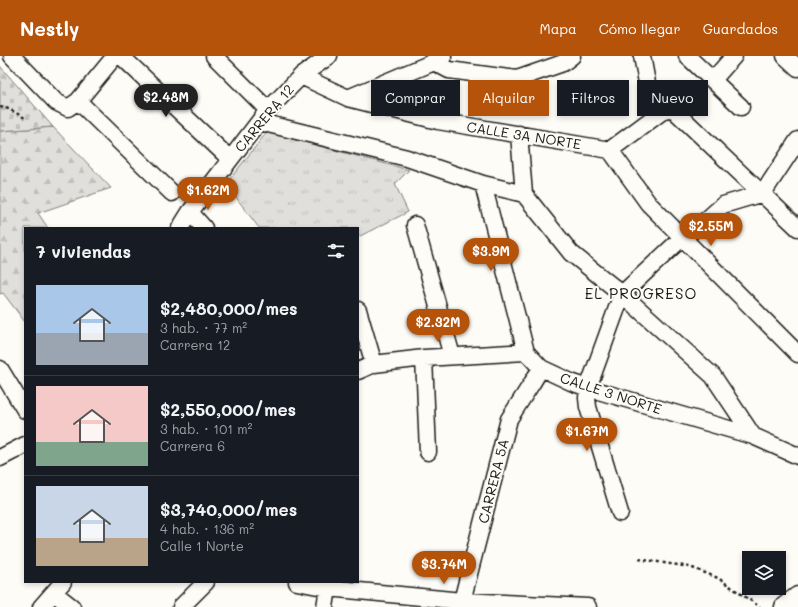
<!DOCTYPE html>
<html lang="es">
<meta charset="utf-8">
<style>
body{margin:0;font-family:Mali,sans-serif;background:#20242c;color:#f1f3f6;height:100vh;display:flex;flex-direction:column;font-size:15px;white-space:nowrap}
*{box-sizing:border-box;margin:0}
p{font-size:13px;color:#9ea1a6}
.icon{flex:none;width:22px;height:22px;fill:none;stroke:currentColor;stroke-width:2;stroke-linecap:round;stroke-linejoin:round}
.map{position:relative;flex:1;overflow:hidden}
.details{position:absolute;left:24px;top:171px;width:335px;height:356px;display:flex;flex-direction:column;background:#171b24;border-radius:0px;box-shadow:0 2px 6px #0003}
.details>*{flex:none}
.guide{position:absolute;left:371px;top:24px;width:367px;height:36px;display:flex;gap:8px}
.fabs{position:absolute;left:742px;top:495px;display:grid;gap:8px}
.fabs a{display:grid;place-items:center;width:44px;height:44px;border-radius:0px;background:#171b24;box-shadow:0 2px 6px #0003;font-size:20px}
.price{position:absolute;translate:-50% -34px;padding:0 9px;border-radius:14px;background:#b45309;color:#fff;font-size:13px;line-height:26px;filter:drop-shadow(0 1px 2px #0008)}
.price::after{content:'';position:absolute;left:50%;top:24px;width:12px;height:9px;margin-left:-6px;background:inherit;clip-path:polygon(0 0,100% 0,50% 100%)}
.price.selected{background:#222;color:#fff}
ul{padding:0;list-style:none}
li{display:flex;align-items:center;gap:12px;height:100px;padding:0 12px}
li+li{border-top:1px solid #363941}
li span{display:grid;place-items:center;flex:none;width:112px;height:80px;border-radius:0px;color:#555}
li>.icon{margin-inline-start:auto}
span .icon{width:48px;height:48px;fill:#fffc;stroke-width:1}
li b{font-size:17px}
h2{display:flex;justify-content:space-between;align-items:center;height:48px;padding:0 12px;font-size:17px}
.pill{padding:0 14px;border-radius:0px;background:#171b24;box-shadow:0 2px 6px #0003;font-size:14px;line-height:36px}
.pill.selected{background:#b45309;color:#fff}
header{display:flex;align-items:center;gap:24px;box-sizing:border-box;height:56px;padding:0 20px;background:#b45309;color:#fff}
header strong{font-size:19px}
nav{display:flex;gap:22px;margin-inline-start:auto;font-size:14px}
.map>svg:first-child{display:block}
</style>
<header>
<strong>Nestly</strong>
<nav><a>Mapa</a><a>Cómo llegar</a><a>Guardados</a></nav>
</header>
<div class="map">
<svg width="798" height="551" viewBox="0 0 798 551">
<defs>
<pattern id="grass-tufts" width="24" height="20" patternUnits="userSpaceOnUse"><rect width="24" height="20" fill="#e0dfdb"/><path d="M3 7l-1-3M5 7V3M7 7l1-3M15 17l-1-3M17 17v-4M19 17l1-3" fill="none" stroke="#c0bfbb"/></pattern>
<pattern id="forest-firs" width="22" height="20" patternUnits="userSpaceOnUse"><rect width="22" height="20" fill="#e0dfdb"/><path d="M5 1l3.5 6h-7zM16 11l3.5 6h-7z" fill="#c0bfbb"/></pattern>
<pattern id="cemetery-stones" width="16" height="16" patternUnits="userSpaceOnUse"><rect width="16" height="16" fill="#e0dfdb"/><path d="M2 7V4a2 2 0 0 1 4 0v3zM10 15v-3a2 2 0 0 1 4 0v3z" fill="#c0bfbb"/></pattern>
</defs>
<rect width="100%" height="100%" fill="#fdfcf7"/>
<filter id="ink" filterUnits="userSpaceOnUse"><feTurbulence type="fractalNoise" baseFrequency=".025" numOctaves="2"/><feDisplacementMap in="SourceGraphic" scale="8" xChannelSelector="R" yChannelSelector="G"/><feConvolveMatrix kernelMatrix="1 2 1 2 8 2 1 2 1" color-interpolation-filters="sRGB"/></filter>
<g filter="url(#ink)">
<path fill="url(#grass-tufts)" stroke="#7e7e7c" d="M267,76L409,114L395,128L408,156L358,181V172H259L226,128Z"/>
<path fill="url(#forest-firs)" stroke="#7e7e7c" d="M53,71L111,132L38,157L48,172H25V266L3,237L0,238V75Z"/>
<path fill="url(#cemetery-stones)" stroke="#7e7e7c" d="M0,10L53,71L0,75Z"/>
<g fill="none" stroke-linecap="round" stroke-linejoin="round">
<g stroke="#1c1c1c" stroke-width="19">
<path id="minor" d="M12,0L56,46L68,52L78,45L115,0
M121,0L230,103
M214,0L268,54
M642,0L648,32L664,54
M687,0L741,51
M785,0L798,12
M434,6L449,14L517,23L563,7L572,0
M301,20L348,42L438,65L610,94
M713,24L734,0
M348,42L434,6L443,1
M78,45L172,137
M260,66L407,102L483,128L524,138
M519,78L524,138L571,197L622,238L713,320L753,380
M610,94L648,147L798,298
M610,94L664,54L669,53L674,54L798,172
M483,128L526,296L541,312L571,326L588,332L753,380L798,400
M190,156L204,172
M415,169L452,300
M180,172L190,156L268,54L301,20L329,0
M358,254L374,308
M424,302L428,396
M0,313L25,354
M358,315L374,308L424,302L526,296
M0,402L25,389
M620,457L588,351L587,342L588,332L622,238L682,182L705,165L723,149L763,137L798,84
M297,526L328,532L462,545L588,551
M54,537L72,551
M462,545L509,363L532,327L541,312
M41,551L63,526
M181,551L206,526
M325,551L329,526"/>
</g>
<g stroke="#1c1c1c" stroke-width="23">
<path id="major" d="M785,551L798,541"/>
</g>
<path stroke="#1c1c1c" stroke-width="2.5" stroke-dasharray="3 3" stroke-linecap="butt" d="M0,51L9,53L25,62
M639,503L690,511L718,522L760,551"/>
<use href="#minor" stroke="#fdfcf7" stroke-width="16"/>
<use href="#major" stroke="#fdfcf7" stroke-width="20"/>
</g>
</g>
<g text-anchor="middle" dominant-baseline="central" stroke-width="4" stroke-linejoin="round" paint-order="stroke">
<g font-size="14" fill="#1c1c1c" stroke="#fdfcf7">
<text transform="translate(264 62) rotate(-50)">CARRERA 12</text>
<text transform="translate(524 79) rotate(9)">CALLE 3A NORTE</text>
<text transform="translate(611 337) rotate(18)">CALLE 3 NORTE</text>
<text transform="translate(493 425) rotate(-76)">CARRERA 5A</text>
</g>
<g font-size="15" letter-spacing="1" fill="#1c1c1c" stroke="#fdfcf7">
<text x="641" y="237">EL PROGRESO</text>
</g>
</g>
</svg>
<div class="fabs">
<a><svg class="icon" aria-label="layers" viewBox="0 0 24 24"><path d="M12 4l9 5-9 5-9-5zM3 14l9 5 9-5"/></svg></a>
</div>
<b class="price selected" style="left:166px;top:62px">$2.48M</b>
<b class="price" style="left:208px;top:155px">$1.62M</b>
<b class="price" style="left:711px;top:191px">$2.55M</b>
<b class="price" style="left:491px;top:216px">$3.9M</b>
<b class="price" style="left:438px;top:287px">$2.32M</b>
<b class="price" style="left:587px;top:396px">$1.67M</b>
<b class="price" style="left:444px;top:529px">$3.74M</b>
<div class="guide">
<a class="pill">Comprar</a>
<a class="pill selected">Alquilar</a>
<a class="pill">Filtros</a>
<a class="pill">Nuevo</a>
</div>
<section class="details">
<h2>7 viviendas<svg class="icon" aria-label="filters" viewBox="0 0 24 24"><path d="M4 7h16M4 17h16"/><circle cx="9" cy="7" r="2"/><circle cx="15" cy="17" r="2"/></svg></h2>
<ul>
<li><span style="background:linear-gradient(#a9c7e8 60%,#9aa5b1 0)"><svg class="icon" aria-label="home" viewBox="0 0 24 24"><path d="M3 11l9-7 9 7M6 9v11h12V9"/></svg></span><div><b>$2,480,000/mes</b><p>3 hab. · 77 m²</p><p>Carrera 12</p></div></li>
<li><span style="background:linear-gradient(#f6c9c9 70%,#7fa58c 0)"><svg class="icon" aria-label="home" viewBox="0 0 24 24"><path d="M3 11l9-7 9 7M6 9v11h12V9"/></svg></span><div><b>$2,550,000/mes</b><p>3 hab. · 101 m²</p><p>Carrera 6</p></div></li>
<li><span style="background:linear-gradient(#c9d6e8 65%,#b9a48a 0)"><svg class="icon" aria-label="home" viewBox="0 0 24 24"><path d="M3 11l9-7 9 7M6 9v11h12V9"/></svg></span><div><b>$3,740,000/mes</b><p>4 hab. · 136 m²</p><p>Calle 1 Norte</p></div></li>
</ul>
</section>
</div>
